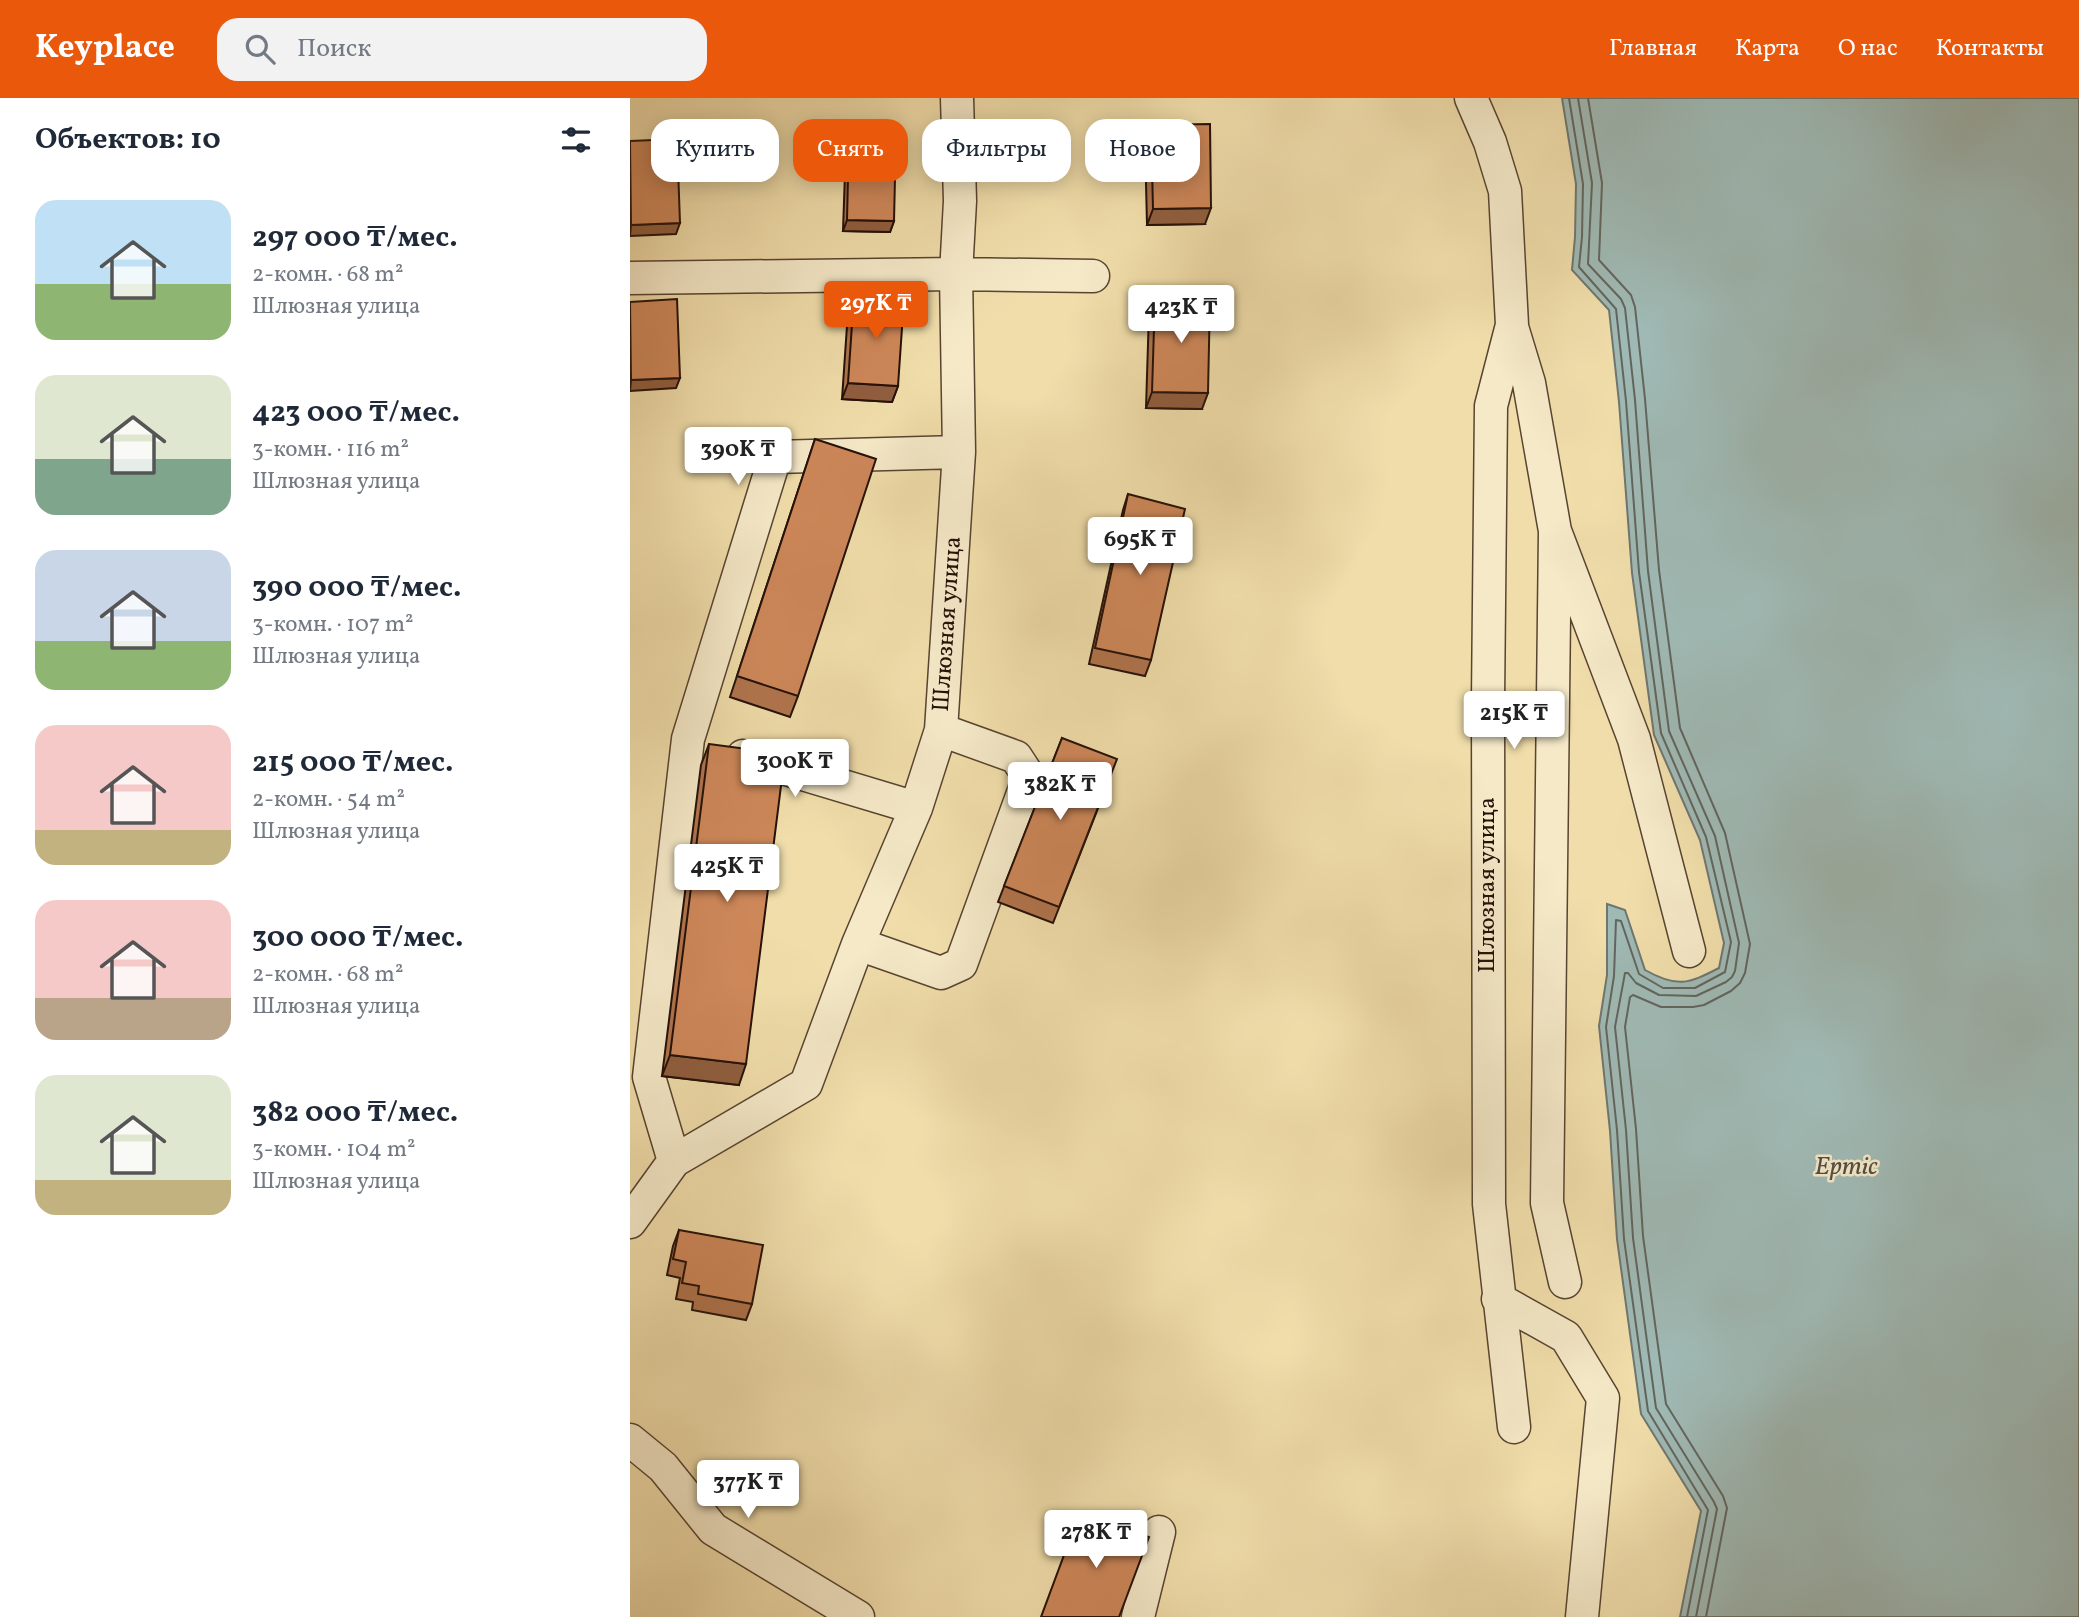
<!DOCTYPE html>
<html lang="ru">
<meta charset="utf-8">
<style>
body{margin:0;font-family:Vollkorn,serif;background:#f2f2f3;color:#1f2937;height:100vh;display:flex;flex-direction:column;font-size:26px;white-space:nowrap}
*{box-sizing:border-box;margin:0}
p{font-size:23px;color:#747a83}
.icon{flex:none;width:38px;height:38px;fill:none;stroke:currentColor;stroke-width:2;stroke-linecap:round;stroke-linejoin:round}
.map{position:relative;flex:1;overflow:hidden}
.drawer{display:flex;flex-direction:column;background:#fff;width:630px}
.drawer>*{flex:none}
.guide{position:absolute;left:21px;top:21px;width:665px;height:63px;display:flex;gap:14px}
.price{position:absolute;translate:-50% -60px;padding:0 16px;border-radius:7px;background:#fff;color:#222;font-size:23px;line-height:46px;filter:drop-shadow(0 2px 4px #0008)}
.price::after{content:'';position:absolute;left:50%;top:42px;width:21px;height:16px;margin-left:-10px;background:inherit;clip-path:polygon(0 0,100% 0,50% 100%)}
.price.on{background:#ea580c;color:#fff}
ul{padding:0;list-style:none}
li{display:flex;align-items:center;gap:21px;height:175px;padding:0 35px}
li span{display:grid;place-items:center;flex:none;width:196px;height:140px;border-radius:21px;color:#555}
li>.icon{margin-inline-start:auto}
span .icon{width:84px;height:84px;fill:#fffc;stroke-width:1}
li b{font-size:30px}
h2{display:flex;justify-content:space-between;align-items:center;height:84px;padding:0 35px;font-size:30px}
.tag{padding:0 24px;border-radius:21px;background:#fff;box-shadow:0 4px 18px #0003;font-size:24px;line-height:63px}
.tag.on{background:#ea580c;color:#fff}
header{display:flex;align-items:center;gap:42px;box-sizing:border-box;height:98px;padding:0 35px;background:#ea580c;color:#fff}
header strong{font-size:33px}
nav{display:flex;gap:38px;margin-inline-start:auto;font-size:24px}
.search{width:490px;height:63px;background:#f2f2f3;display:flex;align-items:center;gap:18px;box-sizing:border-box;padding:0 24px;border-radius:21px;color:#747a83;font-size:26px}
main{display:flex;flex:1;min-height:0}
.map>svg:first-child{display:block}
</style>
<header>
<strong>Keyplace</strong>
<div class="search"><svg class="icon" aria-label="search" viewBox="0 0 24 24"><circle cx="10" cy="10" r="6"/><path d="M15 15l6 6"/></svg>Поиск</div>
<nav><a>Главная</a><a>Карта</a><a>О нас</a><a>Контакты</a></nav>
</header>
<main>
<section class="drawer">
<h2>Объектов: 10<svg class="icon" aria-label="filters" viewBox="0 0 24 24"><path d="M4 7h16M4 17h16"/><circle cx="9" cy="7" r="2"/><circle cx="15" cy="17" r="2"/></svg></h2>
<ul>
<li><span style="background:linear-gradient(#bfe0f5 60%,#8fb573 0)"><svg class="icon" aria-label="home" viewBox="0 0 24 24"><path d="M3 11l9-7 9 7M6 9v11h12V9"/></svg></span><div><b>297 000 ₸/мес.</b><p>2-комн. · 68 m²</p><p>Шлюзная улица</p></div></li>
<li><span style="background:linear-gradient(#dfe7d0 60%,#7fa58c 0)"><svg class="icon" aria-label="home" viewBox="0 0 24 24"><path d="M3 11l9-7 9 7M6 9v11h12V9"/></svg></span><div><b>423 000 ₸/мес.</b><p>3-комн. · 116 m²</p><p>Шлюзная улица</p></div></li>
<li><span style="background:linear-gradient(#c9d6e8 65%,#8fb573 0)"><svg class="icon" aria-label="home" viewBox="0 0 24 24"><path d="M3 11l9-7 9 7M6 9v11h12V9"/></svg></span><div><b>390 000 ₸/мес.</b><p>3-комн. · 107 m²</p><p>Шлюзная улица</p></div></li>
<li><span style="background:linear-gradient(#f6c9c9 75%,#c2b280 0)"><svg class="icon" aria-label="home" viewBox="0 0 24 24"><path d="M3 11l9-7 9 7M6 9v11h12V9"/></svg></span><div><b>215 000 ₸/мес.</b><p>2-комн. · 54 m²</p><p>Шлюзная улица</p></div></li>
<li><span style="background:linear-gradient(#f6c9c9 70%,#b9a48a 0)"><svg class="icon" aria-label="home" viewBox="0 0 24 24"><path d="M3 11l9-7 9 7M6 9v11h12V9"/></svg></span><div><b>300 000 ₸/мес.</b><p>2-комн. · 68 m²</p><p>Шлюзная улица</p></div></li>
<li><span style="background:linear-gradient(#dfe7d0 75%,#c2b280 0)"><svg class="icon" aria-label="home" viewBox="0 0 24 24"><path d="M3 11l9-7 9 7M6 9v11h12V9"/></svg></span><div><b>382 000 ₸/мес.</b><p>3-комн. · 104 m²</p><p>Шлюзная улица</p></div></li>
</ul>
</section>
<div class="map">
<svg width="1449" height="1519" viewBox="0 0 1449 1519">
<rect width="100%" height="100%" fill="#f0ddaa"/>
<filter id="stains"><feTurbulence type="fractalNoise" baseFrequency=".00286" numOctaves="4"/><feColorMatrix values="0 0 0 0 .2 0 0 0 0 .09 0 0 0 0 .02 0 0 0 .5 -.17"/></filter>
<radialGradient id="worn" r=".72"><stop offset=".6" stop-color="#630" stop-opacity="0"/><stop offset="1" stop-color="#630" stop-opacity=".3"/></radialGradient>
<path fill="#9fb9b4" stroke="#6e7670" stroke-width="2" d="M932,0H1449V1519H1050L1071,1413L1011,1316L987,1141L980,1033L969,928L977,877V806L995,812L1015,872C1047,890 1058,886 1089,870L1094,845L1070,742L1024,637L1002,475L989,304L979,212L942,172L945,139L946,86Z"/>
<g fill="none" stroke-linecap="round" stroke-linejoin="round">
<path stroke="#62655e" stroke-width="2" d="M939,0L953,86L952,139L949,169L986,211L996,303L1009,474L1031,635L1076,739L1101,844L1095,874L1065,890H1033L1009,876L991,823L986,822L984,878L976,929L987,1032L994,1141L1018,1313L1078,1412L1057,1519
M948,0L962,85L958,166L991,201L995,210L1005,302L1018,473L1039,633L1085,738L1109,845L1105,873L1102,879L1096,884L1066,898L1029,897L1006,885L998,875H995L985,929L996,1032L1003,1140L1026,1310L1084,1404L1087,1411L1066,1519
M958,0L972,85L969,162L1001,197L1005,209L1015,301L1029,472L1050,630L1095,735L1120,846L1115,875L1110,885L1101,893L1074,907L1063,909H1031L1003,897L1000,899L995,929L1006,1031L1013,1138L1036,1306L1093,1398L1097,1410L1076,1519"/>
<g stroke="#584431" stroke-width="35">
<path id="minor" d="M841,0L860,44L875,93L882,227L861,308L858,603L859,1106L884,1329
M0,180L326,176L463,178
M882,229L899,285L925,433L1004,641L1059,853
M925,433L917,1105L935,1184
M113,658L286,710
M228,846L286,710L311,632
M44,1063L19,979L58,641L145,359L329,354
M0,1124L44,1063L176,986L228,846L311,875L331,866L399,679L386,659L311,632L329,354L326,176L330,103L327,0
M868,1201L936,1239L973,1300L952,1519
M0,1342L33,1369L83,1431L228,1519
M508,1519L529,1434"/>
</g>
<use href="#minor" stroke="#f5e9c8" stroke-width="32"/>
</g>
<path fill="#b0744d" stroke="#251109" stroke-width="2" d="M521,27L575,126L517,127L515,43Z
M219,35L264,123L260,134L213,133L216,46Z
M224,197L268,288L262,304L212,301L218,213Z
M525,198L572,311L516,310L519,214Z
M185,341L168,598L160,619L100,599Z
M498,396L521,562L515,578L459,566L493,412Z
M432,640L481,677L423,825L368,804Z
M79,646L109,987L32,978L71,667Z
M49,1132L122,1206L116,1222L62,1212L63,1204L46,1201L50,1180L37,1177L43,1148Z"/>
<path fill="#905e3e" stroke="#251109" stroke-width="2" d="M581,110L575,126L517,127L523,111Z
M217,122L264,123L260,134L213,133Z
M50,125L46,136L0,138L1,127Z
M50,280L46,290L0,293L1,282Z
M218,285L268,288L262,304L212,301Z
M522,294L578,295L572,311L516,310Z
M40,957L116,966L109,987L32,978Z"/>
<path fill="#cd8759" stroke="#251109" stroke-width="2" d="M580,26L581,110L523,111L521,27Z
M219,35L266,36L264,123L217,122Z
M47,41L50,125L1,127L0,43Z
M224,197L274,201L268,288L218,285Z
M525,198L580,200L578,295L522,294Z
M47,201L50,280L1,282L0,204Z
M185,341L246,361L168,598L107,578Z
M498,396L555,411L521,562L465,550Z
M432,640L487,661L429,809L374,788Z
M79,646L155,656L116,966L40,957Z
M49,1132L133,1147L122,1206L68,1196L69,1188L52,1185L56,1164L43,1161Z
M450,1414L519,1439L489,1519H411Z"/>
<g text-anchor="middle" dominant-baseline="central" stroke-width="5" stroke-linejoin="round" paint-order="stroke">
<g font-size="24" fill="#251109" stroke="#f5e9c8">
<text transform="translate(318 526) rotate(-86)">Шлюзная улица</text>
<text transform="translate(858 787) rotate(-90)">Шлюзная улица</text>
</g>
<g font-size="26" font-style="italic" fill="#504c45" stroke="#f5e9c8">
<text x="1216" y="1069">Ертіс</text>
</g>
</g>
<rect width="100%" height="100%" filter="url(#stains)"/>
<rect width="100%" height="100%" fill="url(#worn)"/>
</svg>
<b class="price on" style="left:246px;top:243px">297K ₸</b>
<b class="price" style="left:551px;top:247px">423K ₸</b>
<b class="price" style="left:108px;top:389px">390K ₸</b>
<b class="price" style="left:510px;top:479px">695K ₸</b>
<b class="price" style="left:884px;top:653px">215K ₸</b>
<b class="price" style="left:165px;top:701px">300K ₸</b>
<b class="price" style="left:430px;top:724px">382K ₸</b>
<b class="price" style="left:97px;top:806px">425K ₸</b>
<b class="price" style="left:118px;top:1422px">377K ₸</b>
<b class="price" style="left:466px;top:1472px">278K ₸</b>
<div class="guide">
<a class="tag">Купить</a>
<a class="tag on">Снять</a>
<a class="tag">Фильтры</a>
<a class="tag">Новое</a>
</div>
</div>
</main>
